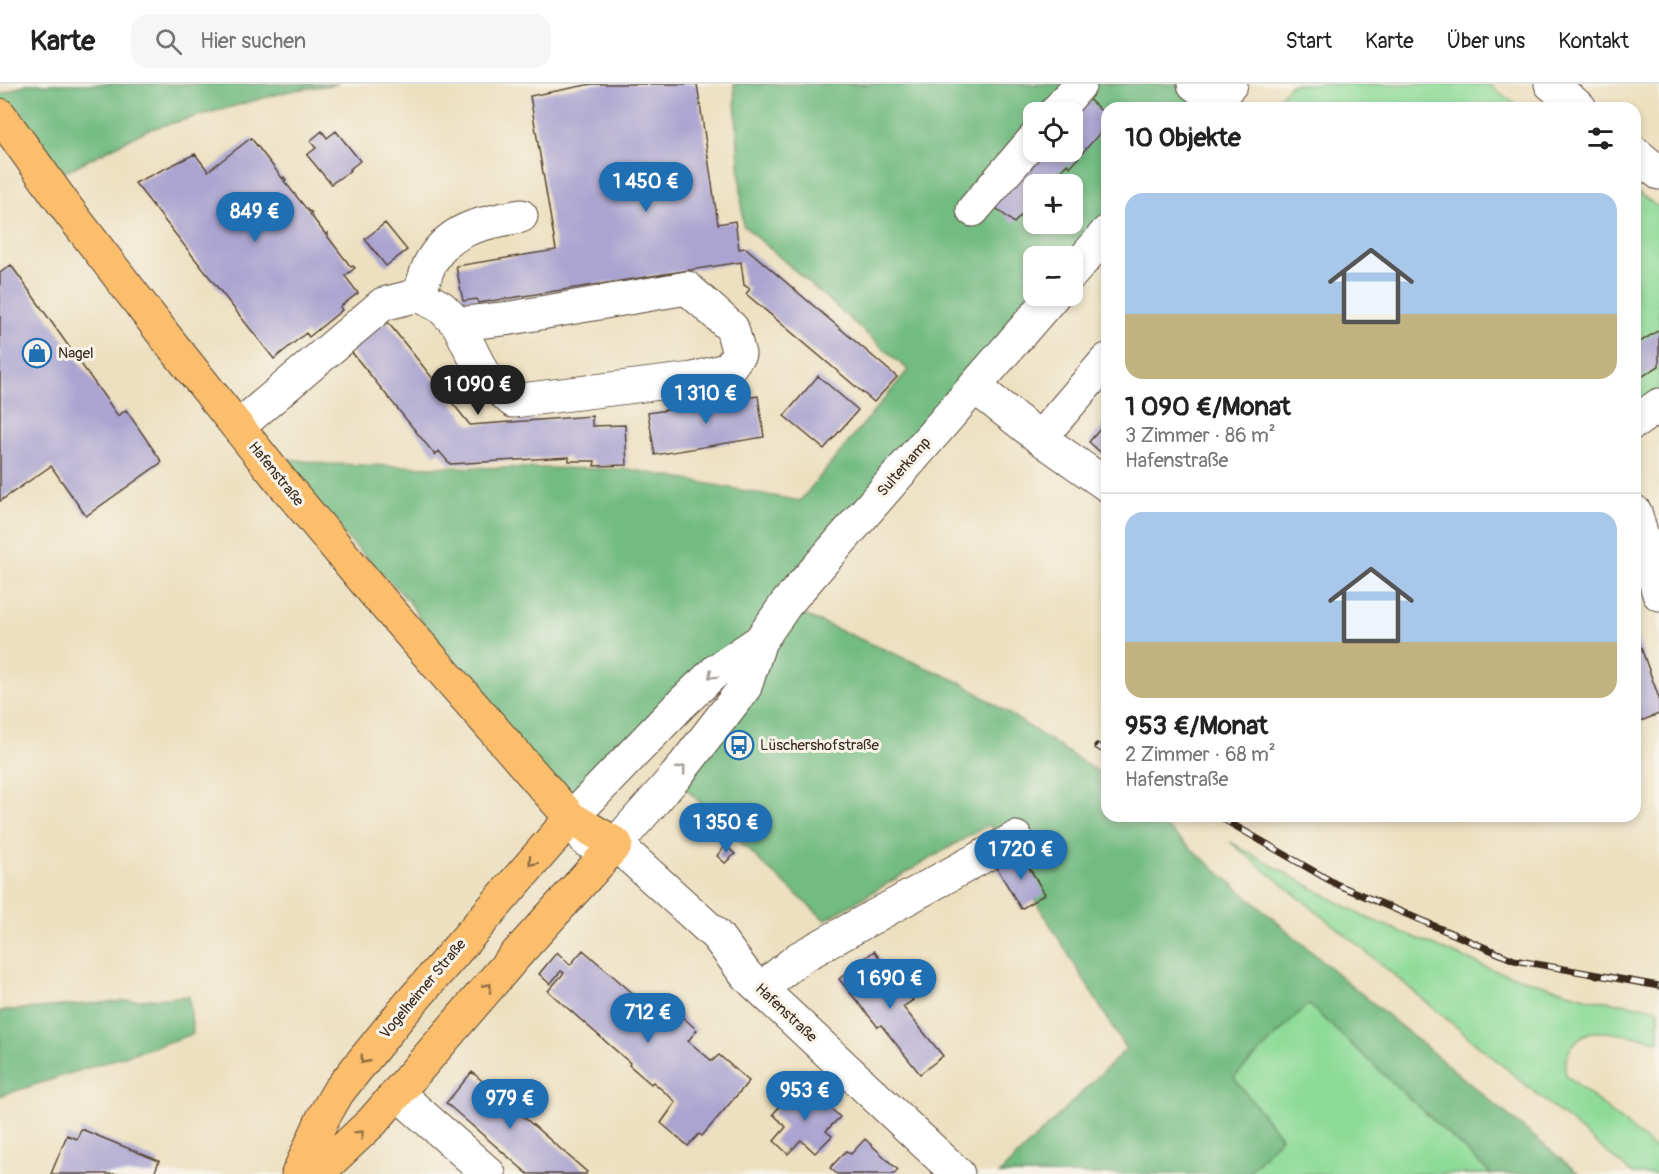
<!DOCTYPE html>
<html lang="de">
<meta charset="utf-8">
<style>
body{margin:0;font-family:Pangolin,sans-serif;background:#f6f6f6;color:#222;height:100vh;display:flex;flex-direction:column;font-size:22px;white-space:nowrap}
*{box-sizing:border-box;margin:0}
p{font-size:20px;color:#767676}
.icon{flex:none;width:33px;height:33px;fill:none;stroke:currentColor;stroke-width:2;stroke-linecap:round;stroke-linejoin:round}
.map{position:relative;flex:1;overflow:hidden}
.details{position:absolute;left:1101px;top:18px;width:540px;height:720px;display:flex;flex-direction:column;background:#fff;border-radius:18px;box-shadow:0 3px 9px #0003}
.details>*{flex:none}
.tools{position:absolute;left:1023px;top:18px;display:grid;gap:12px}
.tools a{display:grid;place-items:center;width:60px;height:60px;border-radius:12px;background:#fff;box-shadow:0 3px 9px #0003;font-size:30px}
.price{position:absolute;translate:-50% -51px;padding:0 14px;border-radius:21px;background:#1f6fb2;color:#fff;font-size:20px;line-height:39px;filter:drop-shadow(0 2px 3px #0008)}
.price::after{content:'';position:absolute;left:50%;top:36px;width:18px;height:14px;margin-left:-9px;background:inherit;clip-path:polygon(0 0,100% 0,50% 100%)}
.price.selected{background:#222;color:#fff}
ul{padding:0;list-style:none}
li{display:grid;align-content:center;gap:12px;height:318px;padding:0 24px}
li+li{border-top:2px solid #e0e0e0}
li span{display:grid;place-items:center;height:186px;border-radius:18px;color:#555}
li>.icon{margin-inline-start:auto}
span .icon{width:108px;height:108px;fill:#fffc;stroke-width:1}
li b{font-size:26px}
h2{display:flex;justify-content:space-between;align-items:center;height:72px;padding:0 24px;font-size:26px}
header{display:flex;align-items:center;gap:36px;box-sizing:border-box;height:84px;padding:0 30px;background:#fff;border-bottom:2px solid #e0e0e0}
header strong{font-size:28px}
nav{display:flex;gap:33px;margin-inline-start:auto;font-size:21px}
.search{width:420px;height:54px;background:#f6f6f6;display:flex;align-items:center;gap:15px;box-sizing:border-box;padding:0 21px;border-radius:18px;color:#767676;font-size:22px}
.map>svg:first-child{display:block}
</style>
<header>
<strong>Karte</strong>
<div class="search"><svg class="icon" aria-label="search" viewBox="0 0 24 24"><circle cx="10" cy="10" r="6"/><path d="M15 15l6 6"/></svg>Hier suchen</div>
<nav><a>Start</a><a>Karte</a><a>Über uns</a><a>Kontakt</a></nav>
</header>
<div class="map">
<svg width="1659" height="1090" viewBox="0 0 1659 1090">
<rect width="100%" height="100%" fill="#f7f3e8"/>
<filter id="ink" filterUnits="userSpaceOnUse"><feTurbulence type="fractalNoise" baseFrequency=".0167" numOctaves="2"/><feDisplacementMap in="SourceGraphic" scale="12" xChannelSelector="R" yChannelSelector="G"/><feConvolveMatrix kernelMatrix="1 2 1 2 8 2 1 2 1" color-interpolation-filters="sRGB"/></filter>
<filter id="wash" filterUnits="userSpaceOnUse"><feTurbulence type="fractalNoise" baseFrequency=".008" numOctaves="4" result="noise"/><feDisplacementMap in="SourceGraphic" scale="24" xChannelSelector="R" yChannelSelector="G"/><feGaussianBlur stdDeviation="1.35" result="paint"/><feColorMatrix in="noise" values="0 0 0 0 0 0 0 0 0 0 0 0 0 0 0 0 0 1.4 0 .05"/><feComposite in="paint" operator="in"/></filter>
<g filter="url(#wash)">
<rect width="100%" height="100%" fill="#ede0c0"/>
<path fill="#8edb99" stroke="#64825c" stroke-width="1.5" d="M1291,0H1488L1521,24H1270Z
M1635,106L1659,124V313L1635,330Z
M1230,758L1365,833L1493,886L1592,915L1659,925V957C1644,954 1608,946 1593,948C1583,949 1573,959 1569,968C1565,976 1564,982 1566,991L1659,1068V1090H1633L1347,852Z
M1308,920L1491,1090H1247L1281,1053L1233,994Z"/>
<path fill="#72bb81" stroke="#567250" stroke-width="1.5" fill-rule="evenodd" d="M26,0H338L289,7L147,46L49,96L0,28V11Z
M734,0H1227L1207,24H1107V142L1072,172H1034V212L815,480L571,731L470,615L409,517L267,372L328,380L432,383L628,385L800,417L908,286L743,141ZM1034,28H1072V68H1034ZM1034,100H1072V140H1034Z
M786,523L962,599L1107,694V732H1153L1340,892L1579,1090H1491L1308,920L1234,994L1281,1053L1247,1090H999L1126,965L989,740L825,836L764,781L675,694Z
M189,912L193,950L0,1012V927Z"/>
<g id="blocks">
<path fill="#aba4d0" d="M592,0H697L718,140L735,137L739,165L746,164L897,293L874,318L746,210L750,205L744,201L741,178L478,219L477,215L463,217L456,182L556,166L530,12Z
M1083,10L1107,32V41L1070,83L1067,80L1049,100H1034V118L1014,139L988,117L1034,68H1072V28Z
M322,47L327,54L336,47L360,77L350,85L351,86L331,100L307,71L316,64L310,57Z
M251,54L283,95L284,93L286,96L284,97L309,128L310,127L312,129L310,130L326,151L328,149V153L351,183L353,182L355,184L345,192L358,209L340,223L342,226L309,253L306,249L274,275L135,99L195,70L208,87Z
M385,139L407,166L386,182L365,155Z
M11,181L118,332L126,326L162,378L86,432L51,382L0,417V189Z
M386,236L470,341L592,332V342L625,341L627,381L594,382L595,377H569V373L450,380L439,367L435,371L350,266Z
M1659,246V282L1635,297V261Z
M818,292L858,326L824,365L784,332Z
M758,312L764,353L655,371L648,329Z
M1107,337V374L1089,358Z
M1635,547L1659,614V630L1638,638L1635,629Z
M725,761L735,770L725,779L717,772Z
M1021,770L1045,810L1021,825L997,784Z
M583,866L666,938L676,927L697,946L688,957L712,977L719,971L749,997L702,1052L699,1050L688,1062L661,1039L676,1018L653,998L651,1000L629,981L630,979L548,907L564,889L561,887L550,900L539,890L557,868L570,881Z
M874,867L913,916L903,923L943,972L920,990L881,941L878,943L839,895Z
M472,988L587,1088L586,1090H528L446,1019Z
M807,1002L840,1033L826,1047L832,1052L815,1069L801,1056L788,1070L774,1057L786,1043L773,1030L789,1012L793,1017Z
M81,1045L159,1077L154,1090H51L67,1051L77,1055Z
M865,1055L898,1086L894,1090H837L830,1084L846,1067L851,1070Z"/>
</g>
</g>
<g filter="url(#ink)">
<use href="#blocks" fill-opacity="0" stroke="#564536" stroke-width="1.5"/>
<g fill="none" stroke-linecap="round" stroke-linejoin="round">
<g stroke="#564536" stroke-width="35">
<path id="minor" d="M1194,0L1216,17
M1551,0L1580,24
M1210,24L1231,0
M1056,28L1080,0
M1635,69L1659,89
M973,126L1034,55
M1072,189L1107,148
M419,211C423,200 426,186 432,176C453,142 485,139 521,132
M975,303L1040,354L1107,401
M1635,338L1659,321
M238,343L383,220L419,211L441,223L458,240L511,234L687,204L732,244L739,270L728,285L693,295L513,317L483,290L458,240
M1040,354L1107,276
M1635,428L1659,510
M587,757L571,734L680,621L717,586L760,557
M761,905L799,874L1016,754
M397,1009L489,1090
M958,1090L746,891L717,852L616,760L676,692L745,603L760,557L786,520L1053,212"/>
</g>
<g stroke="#564536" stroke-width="35">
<path id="major" d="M0,31L68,126L168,256L277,392L378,513L571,734L616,760L515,872L373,1037L317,1090
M298,1090L323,1034L338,1008L401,930L571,734"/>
</g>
<use href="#minor" stroke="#fff" stroke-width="33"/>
<use href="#major" stroke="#fabe6d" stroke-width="33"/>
<g stroke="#3b2a1e" stroke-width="7">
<path id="rail" d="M1097,662L1107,668
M1218,732L1336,800L1514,876L1659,902"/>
</g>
<use href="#rail" stroke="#f7f3e8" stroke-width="4.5" stroke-dasharray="14" stroke-linecap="butt"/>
</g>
<defs><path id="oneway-chevron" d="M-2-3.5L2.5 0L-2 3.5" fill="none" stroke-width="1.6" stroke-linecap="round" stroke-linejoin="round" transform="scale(1.5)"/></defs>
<g stroke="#a79f9a">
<use href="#oneway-chevron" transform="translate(712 591) rotate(138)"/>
<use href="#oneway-chevron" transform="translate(682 685) rotate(-51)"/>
</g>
<g stroke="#916d42">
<use href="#oneway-chevron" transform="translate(532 778) rotate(131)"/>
<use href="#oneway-chevron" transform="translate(488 903) rotate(-49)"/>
<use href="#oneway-chevron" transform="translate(364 976) rotate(129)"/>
<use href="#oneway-chevron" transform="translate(360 1050) rotate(-45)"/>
</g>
</g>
<defs>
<g id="shop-ring" transform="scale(1.5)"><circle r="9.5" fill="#f7f3e8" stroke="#1f6fb2" stroke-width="1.5"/><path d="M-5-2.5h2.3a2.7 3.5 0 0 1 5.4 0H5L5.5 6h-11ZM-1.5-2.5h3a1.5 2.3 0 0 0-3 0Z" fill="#1f6fb2"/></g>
<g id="bus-ring" transform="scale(1.5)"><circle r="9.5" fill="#f7f3e8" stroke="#1f6fb2" stroke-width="1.5"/><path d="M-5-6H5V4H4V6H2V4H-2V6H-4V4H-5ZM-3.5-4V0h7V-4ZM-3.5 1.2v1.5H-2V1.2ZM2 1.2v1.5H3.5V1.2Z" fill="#1f6fb2"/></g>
</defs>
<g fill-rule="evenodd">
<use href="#shop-ring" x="37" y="269"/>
<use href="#bus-ring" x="739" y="661"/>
</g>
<g text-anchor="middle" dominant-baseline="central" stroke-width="6" stroke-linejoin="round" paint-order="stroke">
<g font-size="15" fill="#3b2a1e" stroke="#f7f3e8" text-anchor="start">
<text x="58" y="269">Nagel</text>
<text x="760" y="661">Lüschershofstraße</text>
</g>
<g font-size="15" fill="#3b2a1e" stroke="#f7f3e8">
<text transform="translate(904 383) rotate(-49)">Sulterkamp</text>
<text transform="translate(276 390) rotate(51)">Hafenstraße</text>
<text transform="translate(423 905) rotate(-50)">Vogelheimer Straße</text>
<text transform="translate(786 929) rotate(43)">Hafenstraße</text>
</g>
</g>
</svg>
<div class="tools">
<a><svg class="icon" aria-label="locate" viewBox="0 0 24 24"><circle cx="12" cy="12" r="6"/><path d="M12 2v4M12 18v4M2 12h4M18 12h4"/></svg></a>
<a>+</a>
<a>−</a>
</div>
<b class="price" style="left:646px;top:129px">1 450 €</b>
<b class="price" style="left:255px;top:159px">849 €</b>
<b class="price selected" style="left:478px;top:332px">1 090 €</b>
<b class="price" style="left:706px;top:341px">1 310 €</b>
<b class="price" style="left:726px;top:770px">1 350 €</b>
<b class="price" style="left:1021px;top:797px">1 720 €</b>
<b class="price" style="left:890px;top:926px">1 690 €</b>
<b class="price" style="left:648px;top:960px">712 €</b>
<b class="price" style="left:805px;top:1038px">953 €</b>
<b class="price" style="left:510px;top:1046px">979 €</b>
<section class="details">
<h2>10 Objekte<svg class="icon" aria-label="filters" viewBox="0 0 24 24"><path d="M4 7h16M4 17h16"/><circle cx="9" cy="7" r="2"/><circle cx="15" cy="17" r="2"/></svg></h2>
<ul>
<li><span style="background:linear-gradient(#a9c7e8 65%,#c2b280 0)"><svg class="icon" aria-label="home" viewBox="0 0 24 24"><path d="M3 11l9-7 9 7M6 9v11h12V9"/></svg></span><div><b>1 090 €/Monat</b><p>3 Zimmer · 86 m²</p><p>Hafenstraße</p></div></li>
<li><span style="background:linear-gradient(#a9c7e8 70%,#c2b280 0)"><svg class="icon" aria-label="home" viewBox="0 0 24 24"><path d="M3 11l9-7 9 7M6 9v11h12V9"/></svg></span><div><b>953 €/Monat</b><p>2 Zimmer · 68 m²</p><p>Hafenstraße</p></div></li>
</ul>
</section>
</div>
